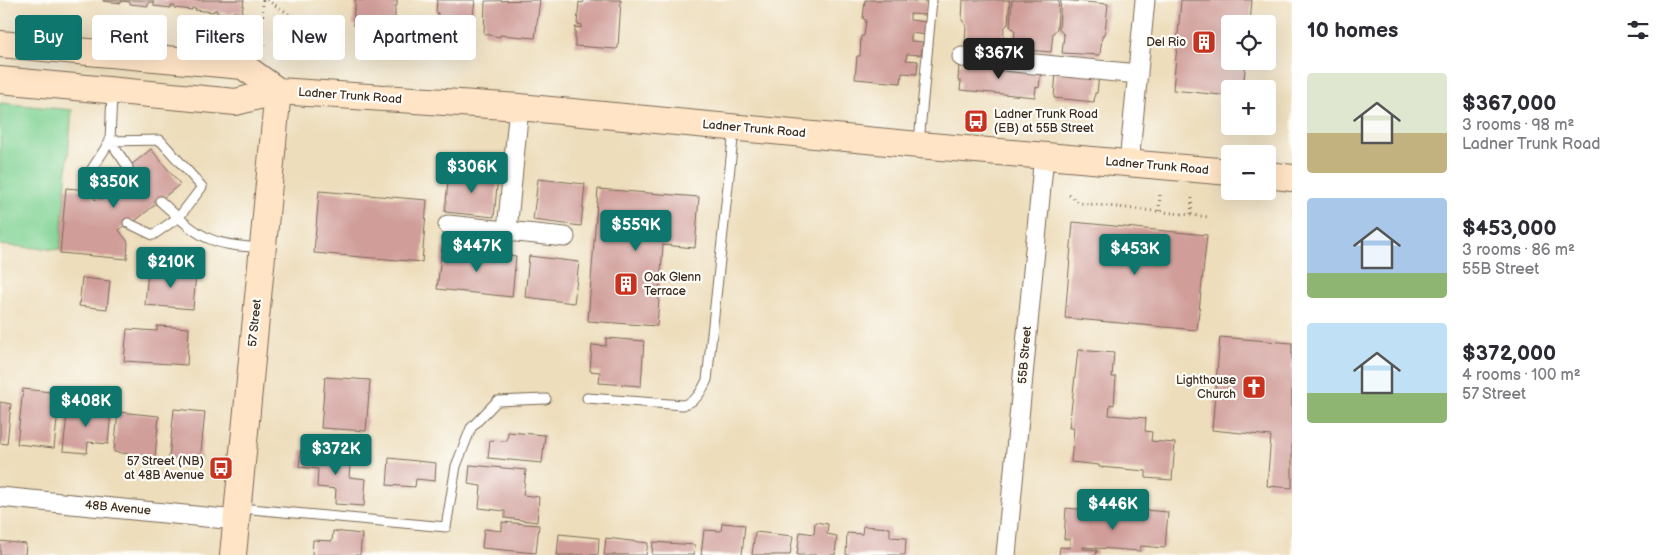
<!DOCTYPE html>
<meta charset="utf-8">
<style>
body{margin:0;font-family:"Balsamiq Sans",sans-serif;background:#f2f2f3;color:#2b2b33;height:100vh;display:flex;flex-direction:column;font-size:19px;white-space:nowrap}
*{box-sizing:border-box;margin:0}
p{font-size:16px;color:#7c7c81}
.icon{flex:none;width:28px;height:28px;fill:none;stroke:currentColor;stroke-width:2;stroke-linecap:round;stroke-linejoin:round}
.map{position:relative;flex:1;overflow:hidden}
.drawer{display:flex;flex-direction:column;background:#fff;width:375px}
.drawer>*{flex:none}
.banner{position:absolute;left:15px;top:15px;width:475px;height:45px;display:flex;gap:10px}
.fabs{position:absolute;left:1221px;top:15px;display:grid;gap:10px}
.fabs a{display:grid;place-items:center;width:55px;height:55px;border-radius:5px;background:#fff;box-shadow:0 5px 20px #0002;font-size:25px}
.price{position:absolute;translate:-50% -42px;padding:0 11px;border-radius:5px;background:#0f766e;color:#fff;font-size:16px;line-height:32px;filter:drop-shadow(0 1px 2px #0008)}
.price::after{content:'';position:absolute;left:50%;top:30px;width:15px;height:11px;margin-left:-8px;background:inherit;clip-path:polygon(0 0,100% 0,50% 100%)}
.price.on{background:#222;color:#fff}
ul{padding:0;list-style:none}
li{display:flex;align-items:center;gap:15px;height:125px;padding:0 15px}
li span{display:grid;place-items:center;flex:none;width:140px;height:100px;border-radius:5px;color:#555}
li>.icon{margin-inline-start:auto}
span .icon{width:60px;height:60px;fill:#fffc;stroke-width:1}
li b{font-size:21px}
h2{display:flex;justify-content:space-between;align-items:center;height:60px;padding:0 15px;font-size:21px}
.tag{padding:0 18px;border-radius:5px;background:#fff;box-shadow:0 5px 20px #0002;font-size:18px;line-height:45px}
.tag.on{background:#0f766e;color:#fff}
main{display:flex;flex:1;min-height:0}
.map>svg:first-child{display:block}
</style>
<main>
<div class="map">
<svg width="1292" height="555" viewBox="0 0 1292 555">
<rect width="100%" height="100%" fill="#fdfcf7"/>
<filter id="ink" filterUnits="userSpaceOnUse"><feTurbulence type="fractalNoise" baseFrequency=".02" numOctaves="2"/><feDisplacementMap in="SourceGraphic" scale="10" xChannelSelector="R" yChannelSelector="G"/><feConvolveMatrix kernelMatrix="1 2 1 2 8 2 1 2 1" color-interpolation-filters="sRGB"/></filter>
<filter id="wash" filterUnits="userSpaceOnUse"><feTurbulence type="fractalNoise" baseFrequency=".0096" numOctaves="4" result="noise"/><feDisplacementMap in="SourceGraphic" scale="20" xChannelSelector="R" yChannelSelector="G"/><feGaussianBlur stdDeviation="1.12" result="paint"/><feColorMatrix in="noise" values="0 0 0 0 0 0 0 0 0 0 0 0 0 0 0 0 0 1.4 0 .05"/><feComposite in="paint" operator="in"/></filter>
<g filter="url(#wash)">
<rect width="100%" height="100%" fill="#edddbb"/>
<path fill="#81d394" stroke="#5e7e59" d="M0,103L72,110L60,250L0,245Z"/>
<g id="blocks">
<path fill="#d09d99" d="M103,0H244L242,13L233,12V14L216,12L217,10H214V12L195,10L196,8H192V10L174,8L175,6H171V8L154,6V2H148V6L130,4V2L121,1V3L103,1Z
M355,0H397V6H395V24L393,23V30L353,25L354,9H355Z
M437,0H475L471,32L467,31V33L456,32V30H452V32L440,31V29H437L438,13L436,12Z
M540,0L535,38L500,35V37L484,34L485,1Z
M584,0H621L618,48L616,49L575,46V27L581,28L582,25L577,24L579,2L583,3Z
M865,0H903L927,2L926,15L910,14V20L927,22L926,35L911,33V41L923,42L921,55L907,54L906,60L918,61L917,74L902,73L901,83L855,79L857,56H860L861,36H864L866,20L863,19Z
M963,0H1010L1008,24L1004,28L1003,47L965,44L966,26L962,20Z
M1012,0H1059L1057,29L1053,33L1051,52L1013,49L1015,31L1010,26Z
M1061,0L1108,4L1105,32L1102,37L1100,55L1062,53L1064,35L1059,29Z
M1181,0H1252L1250,24H1230V61H1246L1243,89H1230V96L1173,90Z
M959,64L1041,70L1039,88L1036,87L1035,97L960,90L961,81H958Z
M1056,72L1099,75L1097,93H1095L1094,102L1054,98Z
M151,149L180,184L134,222L132,219L119,230L128,242L127,259L60,253L66,188L87,190L95,200L106,191L103,188Z
M449,171L498,176L494,217L445,212Z
M538,179L585,184L581,226L533,220Z
M598,189L699,197L695,248L663,245L657,326L588,321Z
M319,191L427,200L422,262L314,253Z
M1073,222L1207,235L1197,330L1065,318Z
M442,248L516,256L512,297L437,289Z
M529,256L579,262L574,303L525,297Z
M148,270L196,273L193,309L145,305Z
M82,278L110,281L107,309L79,306Z
M157,326L189,328L187,365L124,361L127,329L157,331Z
M1220,337L1292,343V488L1267,486L1271,436L1212,430Z
M606,338L644,341L641,386L599,383L600,372L590,371L592,345L606,346Z
M1078,350L1114,353L1112,377H1116L1114,405L1110,404L1109,415L1146,418L1145,431L1152,432L1151,441L1175,443L1172,480L1146,478V471L1099,467V465L1071,462L1074,428H1069Z
M325,377L370,380L366,431L321,428Z
M23,389L60,393L54,448L17,444Z
M0,402L11,404L7,444L0,443Z
M68,406L111,411L108,444L88,442L87,453L63,451Z
M174,409L205,412L200,462L169,458Z
M118,412L159,416L155,457L114,452Z
M508,432L545,435L542,463L488,458L490,440L507,441Z
M301,450L351,454L349,477L366,479L364,506L335,504L336,489L317,487L318,469L299,467Z
M389,458L436,463L435,481L416,479L415,487L387,485Z
M470,465L526,470L523,495L539,497L537,522L505,518V511L479,508L481,486L468,484Z
M1066,508L1142,515L1143,510L1168,512L1165,548L1141,546L1140,551L1083,547V549L1097,550L1096,555H1059L1060,547L1069,548L1070,539H1064Z
M502,522L539,525L536,553L482,548L484,529L502,531Z
M815,522L828,524L827,534L837,536L835,555H797L800,532L814,534Z
M722,523L745,525L742,555H701L704,530L721,531Z
M863,526L890,528V537L906,538L905,555H846L847,533L862,534Z
M333,531L362,534L360,555H312L313,540L332,541Z
M755,532L793,536L790,555H752Z
M559,534L599,538L598,555H557Z
M606,538L648,543L646,555H604Z
M0,541L26,544L25,555H0Z
M653,542L695,545L694,555H652Z"/>
</g>
</g>
<g filter="url(#ink)">
<use href="#blocks" fill-opacity="0" stroke="#796955" stroke-width="1"/>
<g fill="none" stroke-linecap="round" stroke-linejoin="round">
<g stroke="#796955" stroke-width="11">
<path id="lane" d="M112,93L110,141L128,167
M919,142L932,0
M102,194L92,169L110,141L160,140L202,187L179,217L153,235L128,223
M160,201C175,214 191,231 210,239C226,246 243,246 260,248
M587,398L683,405C697,401 701,392 707,380L734,130
M240,508L446,527L456,466L471,428L497,401L546,399"/>
</g>
<g stroke="#796955" stroke-width="21">
<path id="street" d="M962,57L1138,74
M1129,163L1145,0
M448,225L565,237
M507,231L519,107
M0,497L236,520
M1006,555L1044,155"/>
</g>
<g stroke="#796955" stroke-width="28">
<path id="secondary" d="M0,44L243,66L278,91
M0,80L236,102L278,91L519,107L919,145L1230,172
M1268,175L1292,178
M233,555L278,91"/>
</g>
<path stroke="#796955" stroke-width="3" stroke-dasharray="1 4" stroke-linecap="butt" d="M263,0L262,39L265,48
M267,0L286,12L308,33
M1069,195L1080,203L1209,217
M1159,211L1160,194
M1191,214L1192,197"/>
<use href="#lane" stroke="#fff" stroke-width="9"/>
<use href="#street" stroke="#fff" stroke-width="19"/>
<use href="#secondary" stroke="#ffe4c6" stroke-width="26"/>
</g>
</g>
<defs>
<g id="building-square" transform="scale(1.25)"><rect x="-9" y="-9" width="18" height="18" rx="4" fill="#c8321e" stroke="#fdfcf7"/><path d="M-4-6H4V6H1V3H-1V6H-4ZM-2.5-4.3h1.7v1.8h-1.7ZM.8-4.3h1.7v1.8H.8ZM-2.5-1h1.7V.8h-1.7ZM.8-1h1.7V.8H.8Z" fill="#fff"/></g>
<g id="bus-square" transform="scale(1.25)"><rect x="-9" y="-9" width="18" height="18" rx="4" fill="#c8321e" stroke="#fdfcf7"/><path d="M-5-6H5V4H4V6H2V4H-2V6H-4V4H-5ZM-3.5-4V0h7V-4ZM-3.5 1.2v1.5H-2V1.2ZM2 1.2v1.5H3.5V1.2Z" fill="#fff"/></g>
<g id="church-square" transform="scale(1.25)"><rect x="-9" y="-9" width="18" height="18" rx="4" fill="#c8321e" stroke="#fdfcf7"/><path d="M-1.2-6h2.4v3.5h3.3v2.4h-3.3V6h-2.4V-.1h-3.3v-2.4h3.3Z" fill="#fff"/></g>
</defs>
<g fill-rule="evenodd">
<use href="#building-square" x="1204" y="42"/>
<use href="#bus-square" x="976" y="121"/>
<use href="#building-square" x="626" y="284"/>
<use href="#church-square" x="1254" y="387"/>
<use href="#bus-square" x="221" y="468"/>
</g>
<g text-anchor="middle" dominant-baseline="central" stroke-width="4.5" stroke-linejoin="round" paint-order="stroke">
<g font-size="12" fill="#3b2a1e" stroke="#fdfcf7" text-anchor="end">
<text x="1186" y="42">Del Rio</text>
<text x="994" y="114" text-anchor="start">Ladner Trunk Road<tspan x="994" dy="14">(EB) at 55B Street</tspan></text>
<text x="644" y="277" text-anchor="start">Oak Glenn<tspan x="644" dy="14">Terrace</tspan></text>
<text x="1236" y="380">Lighthouse<tspan x="1236" dy="14">Church</tspan></text>
<text x="204" y="461">57 Street (NB)<tspan x="204" dy="14">at 48B Avenue</tspan></text>
</g>
<g font-size="12" fill="#3b2a1e" stroke="#fdfcf7">
<text transform="translate(350 96) rotate(4)">Ladner Trunk Road</text>
<text transform="translate(754 129) rotate(5)">Ladner Trunk Road</text>
<text transform="translate(1157 166) rotate(5)">Ladner Trunk Road</text>
<text transform="translate(255 323) rotate(-84)">57 Street</text>
<text transform="translate(1025 355) rotate(-85)">55B Street</text>
<text transform="translate(118 508) rotate(5)">48B Avenue</text>
</g>
</g>
</svg>
<div class="fabs">
<a><svg class="icon" aria-label="locate" viewBox="0 0 24 24"><circle cx="12" cy="12" r="6"/><path d="M12 2v4M12 18v4M2 12h4M18 12h4"/></svg></a>
<a>+</a>
<a>−</a>
</div>
<b class="price on" style="left:999px;top:80px">$367K</b>
<b class="price" style="left:472px;top:194px">$306K</b>
<b class="price" style="left:114px;top:209px">$350K</b>
<b class="price" style="left:636px;top:252px">$559K</b>
<b class="price" style="left:477px;top:273px">$447K</b>
<b class="price" style="left:1135px;top:276px">$453K</b>
<b class="price" style="left:171px;top:289px">$210K</b>
<b class="price" style="left:86px;top:428px">$408K</b>
<b class="price" style="left:336px;top:476px">$372K</b>
<b class="price" style="left:1113px;top:531px">$446K</b>
<div class="banner">
<a class="tag on">Buy</a>
<a class="tag">Rent</a>
<a class="tag">Filters</a>
<a class="tag">New</a>
<a class="tag">Apartment</a>
</div>
</div>
<section class="drawer">
<h2>10 homes<svg class="icon" aria-label="filters" viewBox="0 0 24 24"><path d="M4 7h16M4 17h16"/><circle cx="9" cy="7" r="2"/><circle cx="15" cy="17" r="2"/></svg></h2>
<ul>
<li><span style="background:linear-gradient(#dfe7d0 60%,#c2b280 0)"><svg class="icon" aria-label="home" viewBox="0 0 24 24"><path d="M3 11l9-7 9 7M6 9v11h12V9"/></svg></span><div><b>$367,000</b><p>3 rooms · 98 m²</p><p>Ladner Trunk Road</p></div></li>
<li><span style="background:linear-gradient(#a9c7e8 75%,#8fb573 0)"><svg class="icon" aria-label="home" viewBox="0 0 24 24"><path d="M3 11l9-7 9 7M6 9v11h12V9"/></svg></span><div><b>$453,000</b><p>3 rooms · 86 m²</p><p>55B Street</p></div></li>
<li><span style="background:linear-gradient(#bfe0f5 70%,#8fb573 0)"><svg class="icon" aria-label="home" viewBox="0 0 24 24"><path d="M3 11l9-7 9 7M6 9v11h12V9"/></svg></span><div><b>$372,000</b><p>4 rooms · 100 m²</p><p>57 Street</p></div></li>
</ul>
</section>
</main>
